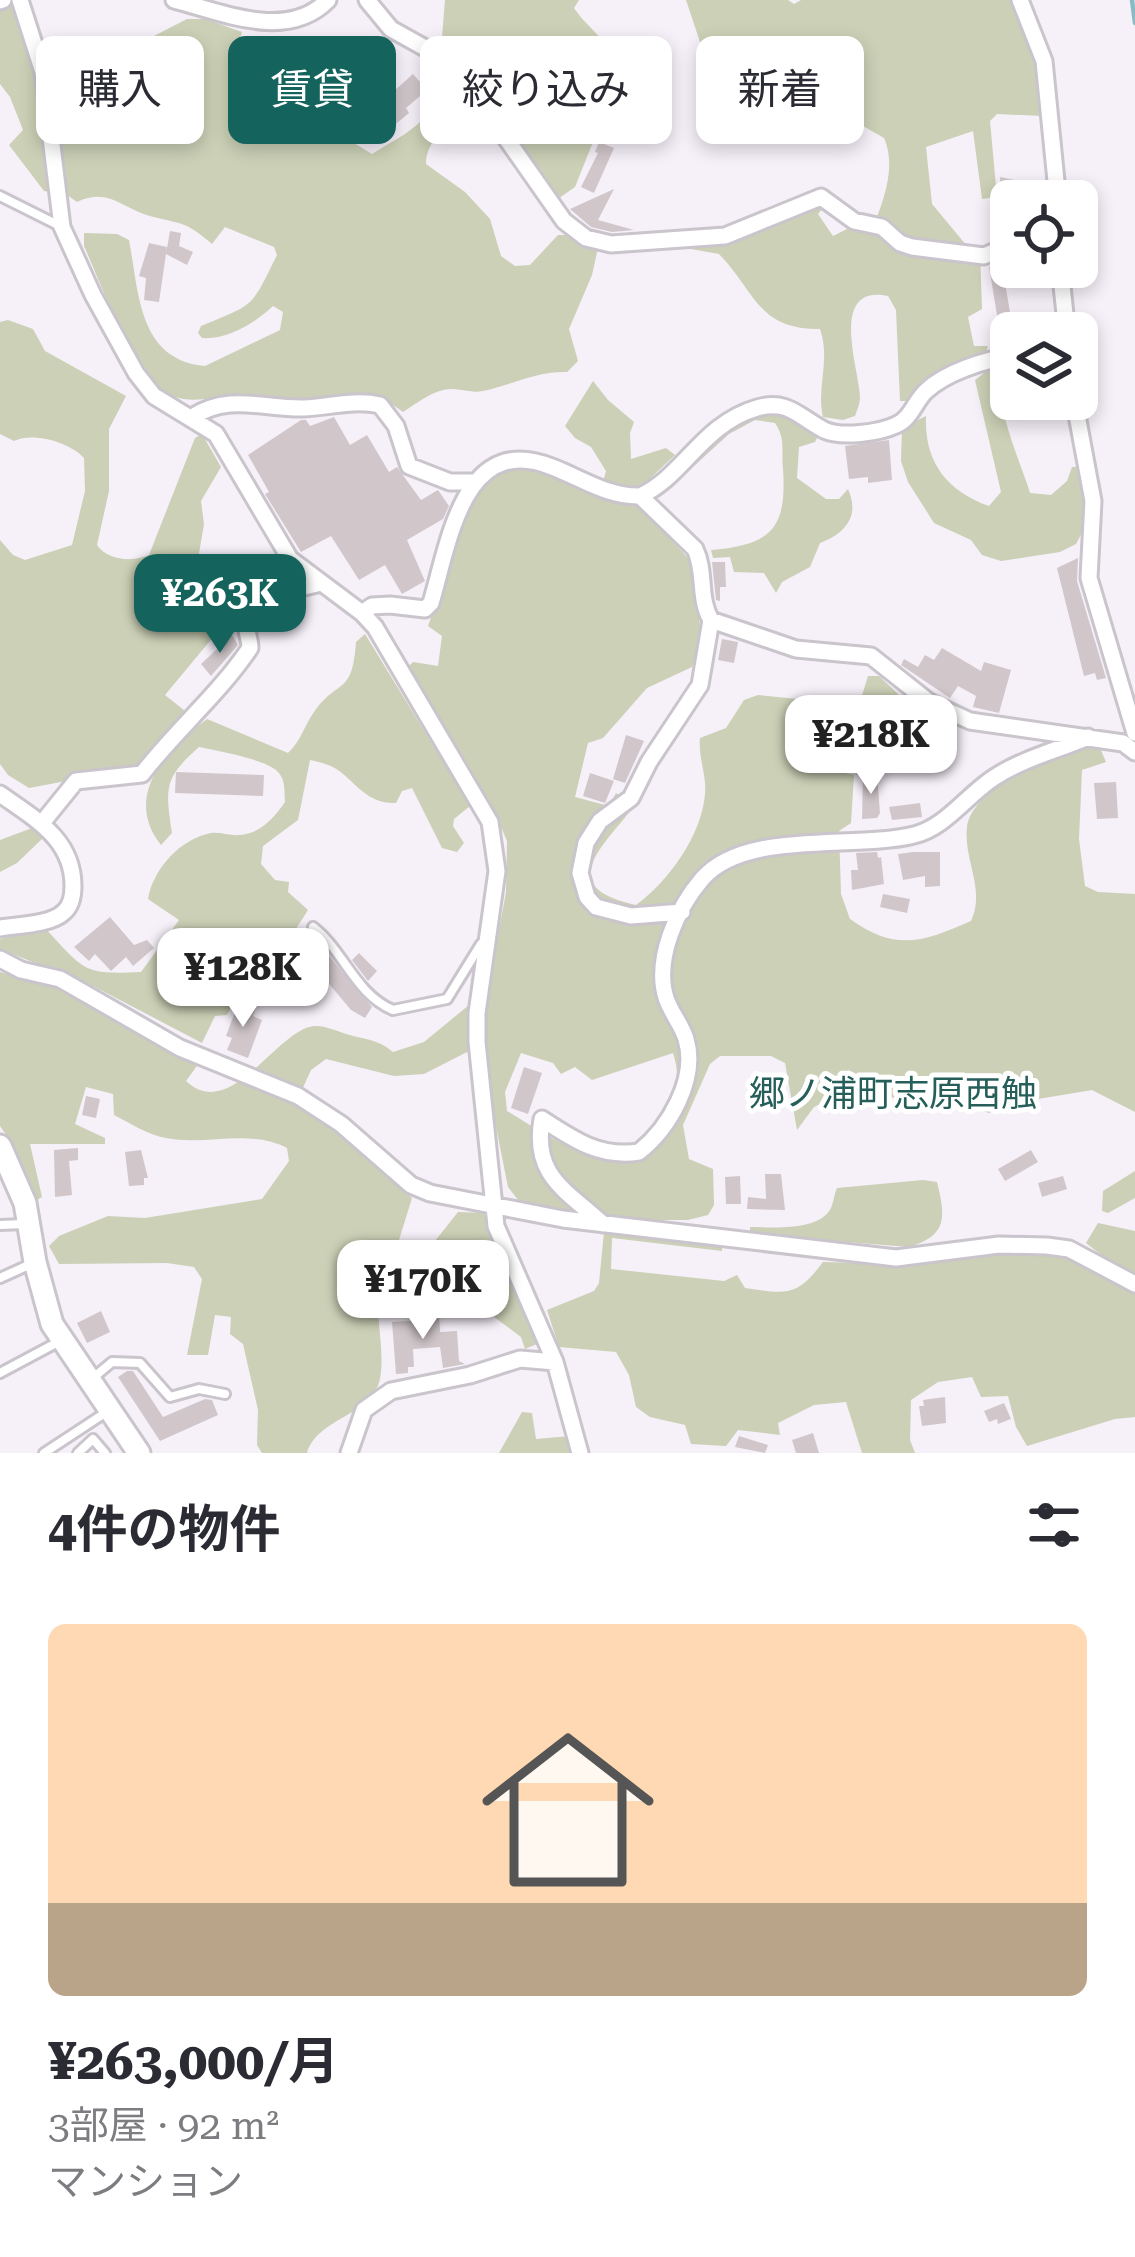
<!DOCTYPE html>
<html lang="ja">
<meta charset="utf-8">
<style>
body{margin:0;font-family:"Roboto Serif","Noto Sans JP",serif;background:#f7f7f7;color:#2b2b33;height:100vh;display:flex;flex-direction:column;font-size:45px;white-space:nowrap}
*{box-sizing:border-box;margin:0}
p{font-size:39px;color:#7c7c81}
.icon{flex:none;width:66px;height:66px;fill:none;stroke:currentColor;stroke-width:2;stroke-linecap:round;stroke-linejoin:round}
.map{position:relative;height:1453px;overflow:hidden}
.sheet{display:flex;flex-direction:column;background:#fff;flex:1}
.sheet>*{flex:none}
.top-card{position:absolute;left:36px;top:36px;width:1065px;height:108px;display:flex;gap:24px}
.controls{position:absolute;left:990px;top:180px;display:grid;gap:24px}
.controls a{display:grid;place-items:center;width:108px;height:108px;border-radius:18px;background:#fff;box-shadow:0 6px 18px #0003;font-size:60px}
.price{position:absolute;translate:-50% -102px;padding:0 27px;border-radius:24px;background:#fff;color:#222;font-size:39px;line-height:78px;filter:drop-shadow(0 3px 6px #0008)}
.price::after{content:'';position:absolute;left:50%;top:72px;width:36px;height:27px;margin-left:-18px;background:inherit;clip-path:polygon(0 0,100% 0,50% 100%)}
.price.active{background:#15635d;color:#fff}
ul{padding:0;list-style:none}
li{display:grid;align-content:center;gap:24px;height:636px;padding:0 48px}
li+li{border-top:3px solid #e1e1e2}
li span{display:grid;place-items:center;height:372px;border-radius:18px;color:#555}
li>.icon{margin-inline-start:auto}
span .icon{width:216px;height:216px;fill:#fffc;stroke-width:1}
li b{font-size:51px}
h2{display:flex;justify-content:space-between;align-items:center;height:144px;padding:0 48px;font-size:51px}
.pill{padding:0 42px;border-radius:18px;background:#fff;box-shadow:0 6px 18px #0003;font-size:42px;line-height:108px}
.pill.active{background:#15635d;color:#fff}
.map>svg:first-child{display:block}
</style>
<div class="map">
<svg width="1135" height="1453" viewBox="0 0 1135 1453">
<rect width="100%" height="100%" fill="#f6f0f9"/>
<path fill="#cbd0b6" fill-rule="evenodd" d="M445,0H579L574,8C584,24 603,36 610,53C623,79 624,110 619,137H595L575,187L555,201L442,37Z
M686,0H788L794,4L801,0H1013L1021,27L1039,64L1043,116L997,114L990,121L997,197L982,199L973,131L926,147L932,204L967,246L980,250L982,309L968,317L974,346H988L986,353L923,380L906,401H900L896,310L888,296C827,283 860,372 860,398C860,404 857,410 855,416L843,420L823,417C816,386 831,361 820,329C757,329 756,292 719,254L685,248L684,242L746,237L815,204L823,208L818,214L833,236L847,229L872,230C883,202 897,167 884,138L802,91H787L758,111L729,102L714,84Z
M7,5L19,10L36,71L54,63L63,83L187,19H205L242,32L239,42L254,57L284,69C284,103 280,122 316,134L322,127L329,128L372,154C420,124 438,122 433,61C450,64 447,66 451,80C452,84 456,86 457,89C462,117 425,137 426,164L465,192L490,219L501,256L515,266L530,265L558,235H567L598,248L592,275L569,329L578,361L567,372C536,371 512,385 483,391C474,393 464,390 454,389C435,388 419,402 403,412C364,382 342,399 298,399C280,399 261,393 243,394C212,396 181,410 156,385C128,358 101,284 84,246V233L117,234L129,240C139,292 138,360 205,366L280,330L283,312L273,306C255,323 228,340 202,338L198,333L201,326C255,303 250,310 277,255L274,247L225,227L212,244C184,220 183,225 150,216C122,208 108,187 77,202L67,195L44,191L9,145L23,130L10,97L0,84V9Z
M8,320L33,329L45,351L126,396L109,429V491L97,545C108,561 133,562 149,555L195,438L202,434L221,467L201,501L204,524L198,559L175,605L185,620L283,568L298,582L255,602L236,630L224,624L165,695L185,711L135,768L29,788L8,775L0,764V540L13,555L25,560L72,545L85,491L84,458C69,442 33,432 14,441L0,434V322Z
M1004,364C989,394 1020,460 1030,493L1051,495L1067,481L1072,467H1082L1088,504L1085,527L1076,544L1060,552L1001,561L982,555L971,540L934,523L908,482L901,461L902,428L926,416C924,462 947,491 989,506L1001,492L975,380L992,367Z
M593,381L608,400L634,422L630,433L631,459L666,448L675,455L641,487L636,502L690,560L702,638L692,667L647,688L603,738L588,743L575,797L609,806L616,793L634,806C604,846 552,887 636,905C668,882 702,835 705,794C707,776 698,757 700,738L726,728L744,700L758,695L859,705L868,676H879L912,707L901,712L876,713L858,734L842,740L845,773L854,775L851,823L839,831L841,894L850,919C896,952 923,942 971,921C986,890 963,859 967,827C971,788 1066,743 1100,748L1106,762L1082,770L1079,839L1085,886L1098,892L1135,894V1112L1092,1090L1032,1100L989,1113L936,1094L920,1093L872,1101L855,1098L826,1101L814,1107L797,1130L785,1063L771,1056H720L710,1064L683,1125L689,1159L713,1169L714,1205L708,1215L688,1220H654L544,1207L518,1200L508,1187L491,1102L485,1039L487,995L506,892L507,841L495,813L408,667L413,662L438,666L442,636L428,626C444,587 464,459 521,463C542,465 579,485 600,493L606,471L591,447L575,438L565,426ZM521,1053L553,1063L561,1074L575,1067L592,1080L673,1053C681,1078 676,1091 668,1115C665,1123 663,1135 658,1142C622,1191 544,1133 507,1111L505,1092Z
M786,411L819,434L815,442L799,447L797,478L826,499H839L848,489C860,516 846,533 820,543L810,567L782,582L776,593L764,573L734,572L730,557L713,558L711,550C772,545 787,528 783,469C781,450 786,439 775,423L755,420L729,434L672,486L669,481C704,447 734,414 786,411Z
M365,634L470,806L454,819L453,826L464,843L457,852L442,848L412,788L402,791L396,803C368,804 358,785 338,770C331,765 319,762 310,760L298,820L263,846L261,864L275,880L289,882L288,892L308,910L287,943L255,942C235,963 241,991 227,1015L215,1016L202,1043L95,987L0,949V939L44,927C84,970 82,975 141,972L179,920L148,899C153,869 180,839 211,833C221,832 230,836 240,835C260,834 275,817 285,802C284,792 286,780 278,772C266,759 217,751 199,747C164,778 165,787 172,833L161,845C122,796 167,748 207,719L288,753C301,741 304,726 314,712C339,677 352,697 356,642Z
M32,828L44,837L17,863L0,872V840Z
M0,972L55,987L199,1063L186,1081C231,1123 275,1031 314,1026C325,1025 339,1032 350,1035C368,1040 379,1040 393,1052L424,1042L469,1005L471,1050L424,1074L394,1076L326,1059L311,1070L296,1103L368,1157L412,1198L399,1240L409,1247L431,1246L458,1212L485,1213C496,1259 519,1300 537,1344L525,1349L521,1337L467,1297L384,1306L378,1310C379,1331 384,1358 380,1379C372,1416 317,1418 307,1453H262L257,1445L258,1410L243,1344L230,1334L231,1317L215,1315L208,1355H187L202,1279L194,1267L167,1263L59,1264L49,1246L59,1236L108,1216L145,1218L262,1199L289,1161L287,1148C250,1128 206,1146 166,1138C148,1135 130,1123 114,1115L113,1094L86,1087L75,1124L105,1138V1144H30L42,1197L37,1200L14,1146L0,1126Z
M1135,1171V1198L1108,1213L1102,1211L1103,1191Z
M923,1180L937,1182C946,1218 947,1236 908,1247L750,1234V1227C771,1227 819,1232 831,1208C834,1201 834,1194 837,1188Z
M1098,1223L1135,1231V1276L1118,1268L1086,1243Z
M604,1232L722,1245V1251L612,1238L611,1269L724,1281L737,1275L745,1288C787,1294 797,1297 823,1262L892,1264L1026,1252L1051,1253L1078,1261L1135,1294V1417L1115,1419L1027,1446L1016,1427L1008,1396L981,1397L972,1377L938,1382L911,1400L910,1440L915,1453H862L846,1402L814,1405L778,1423L780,1435L738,1430L726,1446L691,1444L685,1425L650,1417L636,1407L629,1375L616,1352L559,1347L547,1310L594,1291L599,1283Z
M522,1412L532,1413L536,1439L571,1436L578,1453H499Z"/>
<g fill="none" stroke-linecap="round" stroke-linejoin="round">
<path stroke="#89bbc6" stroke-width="4.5" d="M1132,0L1135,23"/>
</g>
<path fill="#d1c7cb" d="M413,74L427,90L406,108L409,113L374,142L369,136L350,134L351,122L374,125L358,105L387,86L393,92Z
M599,142L614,148L594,193L581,187L598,153L595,152Z
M1000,177L1044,186L1046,201L1001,194Z
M614,189L598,220L634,230L612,232L591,227L570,209Z
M170,231L181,233L179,246L193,252L187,265L166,254Z
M149,243L167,247L159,302L144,300L146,278L139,276Z
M1011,257L1013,273L1004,277L1012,324L1011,344L1002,345L989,267Z
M334,417L350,445L367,435L389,472L397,467L421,500L438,490L449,506L443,519L407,540L425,581L402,594L385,565L359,580L331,536L301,552L265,494L269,492L248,455L301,420H306L310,426Z
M889,440L892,480L868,483V477L849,479L845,446Z
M1078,558L1077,581L1106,678L1097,680L1095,673L1084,676L1057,568Z
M712,562H725L726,587H720V601L716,600Z
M232,635L238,645L211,676L201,664Z
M722,639L738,642L734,663L718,660Z
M942,648L981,671L984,662L1011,670L999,713L973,707L976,696L958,686L950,698L901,665L904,659L918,667L925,655L934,660Z
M626,735L644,741L625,783L613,779Z
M176,772L264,775L263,796L175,793Z
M590,773L614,781L605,803L583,796Z
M877,774L880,813L877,818L862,819L863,775Z
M1116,782L1118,818L1097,819L1094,783Z
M920,803L922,817L892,820L889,807Z
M877,852L878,858L881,857L884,884L852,890L851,870H858L856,853Z
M913,852H940V886L925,887V876L903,880L898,854Z
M883,894L910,899L907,913L880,907Z
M110,917L134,945L147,940L154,948L133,966L126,957L111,971L95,954L89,961L74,947Z
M319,944L372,1007L365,1018L351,1010L310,961L314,958L309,951Z
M359,953L377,971L368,981L352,960Z
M239,1001L256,1008L253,1016L262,1020L248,1058L227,1050L232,1038L226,1036Z
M524,1067L542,1073L528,1114L511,1108Z
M86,1096L100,1099L96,1118L82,1115Z
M78,1148V1160L69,1161L72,1195L55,1197L54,1150Z
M141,1150L148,1178H144V1185L129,1186L125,1152Z
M1031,1150L1038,1162L1005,1181L998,1169Z
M765,1174H781L785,1210L747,1209L748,1197L766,1199Z
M740,1176L741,1204H726L725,1177Z
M1063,1176L1067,1189L1042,1197L1038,1183Z
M101,1311L110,1332L87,1343L77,1323Z
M439,1314L440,1332L457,1331L459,1361L465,1364L443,1368L440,1347L413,1349L414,1367H408V1373L396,1374L392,1322L424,1320V1315Z
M127,1371H133L163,1417L205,1399L212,1400L218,1415L160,1441L118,1377Z
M945,1397L946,1423L922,1426L919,1406H924L923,1400Z
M1004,1403L1011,1419L998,1424L997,1419L989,1422L984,1411Z
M813,1433L819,1453H796L792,1440Z
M739,1436L768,1445L765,1453L735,1447Z"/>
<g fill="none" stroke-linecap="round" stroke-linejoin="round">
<g stroke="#cac4cc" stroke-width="14">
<path id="lane" d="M0,196L62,227
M313,927C344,951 355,994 393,1010L447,999L481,944
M0,1225L24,1224
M0,1278L31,1264
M0,1373L60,1341
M93,1378L112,1362L140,1363L170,1397L199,1389L225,1394
M44,1453L108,1411
M78,1453L93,1439L105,1453"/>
</g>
<g stroke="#cac4cc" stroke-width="21">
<path id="street" d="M20,0L43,72L62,227L93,295L136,373L154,396L216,434L290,559L362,613L375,627L490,822L497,871L477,1013V1042L496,1226L555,1362L580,1453
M174,0C222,12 287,42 328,0
M367,0L391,29L454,64L564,221L586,238L611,244L725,236L821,197L854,221L882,227L900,243L912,247L984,256L1011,244
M1020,0L1044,61L1058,201
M0,1L3,0
M1060,267L1067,333
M1074,399L1093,501L1089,578L1135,733
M192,417C230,393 263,409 304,408C329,407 354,399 380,405L396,426L409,466L450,482H476
M640,496L695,549C706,572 698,598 711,620L796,649L871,656L929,702L970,721L1123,743L1135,752
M362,613L372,606L390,605L425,609L431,603C449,543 463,431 552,467C581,478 608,497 640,496C683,477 702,424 757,408C788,399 799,417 824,430C841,438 879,433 896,425C911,419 915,401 926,391C946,372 985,360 1011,356
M0,794C35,819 73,839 73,886C73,895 71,906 64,912C51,925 17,925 0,928
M42,823L76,781L142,774C176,730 219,694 250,648C250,638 244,628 248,618C258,596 299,588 321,583
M682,912L631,916L596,907L587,897L580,873L586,843L600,821L631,798L649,762L700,685L711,620
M0,959L21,970L60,979L180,1048L298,1096L341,1124L411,1185L430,1193L563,1219L896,1258L999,1245L1047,1246L1069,1249L1135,1284
M603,1224C566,1190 532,1176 542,1119C574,1140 600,1158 639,1152C669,1128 698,1079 686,1039C682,1025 671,1013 666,998C654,960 677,908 702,879C745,829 854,850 914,835C945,828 968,794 995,777C1022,759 1058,750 1088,737
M349,1453L364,1410L391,1391L470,1375L520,1359L555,1362"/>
</g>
<g stroke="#cac4cc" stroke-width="27">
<path id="secondary" d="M0,1146L25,1203L35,1262L52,1324L139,1453"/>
</g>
<use href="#lane" stroke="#fff" stroke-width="8"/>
<use href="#street" stroke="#fff" stroke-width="15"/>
<use href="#secondary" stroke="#fff" stroke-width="21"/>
</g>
<g text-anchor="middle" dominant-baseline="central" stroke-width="10" stroke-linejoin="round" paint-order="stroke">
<g font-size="36" fill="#265f5a" stroke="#fff">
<text x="893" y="1094">郷ノ浦町志原西触</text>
</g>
</g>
</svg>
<div class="controls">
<a><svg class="icon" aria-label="locate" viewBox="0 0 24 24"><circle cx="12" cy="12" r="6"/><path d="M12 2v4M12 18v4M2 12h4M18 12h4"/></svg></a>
<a><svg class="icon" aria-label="layers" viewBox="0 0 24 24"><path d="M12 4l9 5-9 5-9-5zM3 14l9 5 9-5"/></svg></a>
</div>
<b class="price active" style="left:220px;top:656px">¥263K</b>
<b class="price" style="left:871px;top:797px">¥218K</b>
<b class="price" style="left:243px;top:1030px">¥128K</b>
<b class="price" style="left:423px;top:1342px">¥170K</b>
<div class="top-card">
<a class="pill">購入</a>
<a class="pill active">賃貸</a>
<a class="pill">絞り込み</a>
<a class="pill">新着</a>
</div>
</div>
<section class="sheet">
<h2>4件の物件<svg class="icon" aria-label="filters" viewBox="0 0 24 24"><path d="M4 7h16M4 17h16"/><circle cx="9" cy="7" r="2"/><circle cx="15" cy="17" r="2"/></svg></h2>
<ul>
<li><span style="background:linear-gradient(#ffd9b3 75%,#b9a48a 0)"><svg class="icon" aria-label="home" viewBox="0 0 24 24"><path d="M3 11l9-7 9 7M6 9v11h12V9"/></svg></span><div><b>¥263,000/月</b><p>3部屋 · 92 m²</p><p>マンション</p></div></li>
</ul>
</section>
